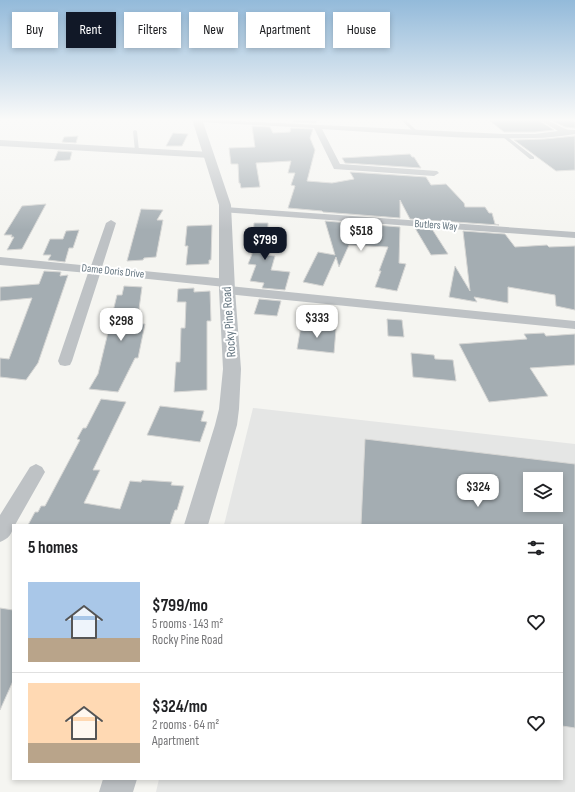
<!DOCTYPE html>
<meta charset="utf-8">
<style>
body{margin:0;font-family:"Sofia Sans Condensed",sans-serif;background:#f2f2f2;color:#202124;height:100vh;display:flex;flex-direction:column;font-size:15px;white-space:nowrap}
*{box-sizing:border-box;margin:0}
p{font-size:13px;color:#757577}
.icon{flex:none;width:22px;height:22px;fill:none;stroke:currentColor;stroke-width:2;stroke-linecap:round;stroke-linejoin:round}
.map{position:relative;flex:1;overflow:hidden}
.drawer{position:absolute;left:12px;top:524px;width:551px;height:256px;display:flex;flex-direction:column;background:#fff;border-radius:0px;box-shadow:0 2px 6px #0003}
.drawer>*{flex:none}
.banner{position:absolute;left:12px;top:12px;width:551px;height:36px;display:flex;gap:8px}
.controls{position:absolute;left:523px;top:472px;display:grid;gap:8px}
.controls a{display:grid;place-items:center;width:40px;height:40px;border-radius:0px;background:#fff;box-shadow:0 2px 6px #0003;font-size:20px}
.price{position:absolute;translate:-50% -34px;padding:0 9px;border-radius:8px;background:#fff;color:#222;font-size:13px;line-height:26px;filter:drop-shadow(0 1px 2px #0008)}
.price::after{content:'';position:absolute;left:50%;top:24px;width:12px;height:9px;margin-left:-6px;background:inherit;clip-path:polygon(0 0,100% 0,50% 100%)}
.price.selected{background:#111827;color:#fff}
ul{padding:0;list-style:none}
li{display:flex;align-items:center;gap:12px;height:100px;padding:0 16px}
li+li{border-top:1px solid #e0e0e0}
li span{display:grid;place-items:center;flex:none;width:112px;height:80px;border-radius:0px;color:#555}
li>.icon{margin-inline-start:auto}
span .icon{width:48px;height:48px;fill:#fffc;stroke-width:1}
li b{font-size:17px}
h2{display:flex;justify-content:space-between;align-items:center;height:48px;padding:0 16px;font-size:17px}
.chip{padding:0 14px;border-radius:0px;background:#fff;box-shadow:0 2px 6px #0003;font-size:14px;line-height:36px}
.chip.selected{background:#111827;color:#fff}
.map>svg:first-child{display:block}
</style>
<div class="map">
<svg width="575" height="792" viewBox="0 0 575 792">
<rect width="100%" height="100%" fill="#f5f5f1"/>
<path fill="#e5e6e5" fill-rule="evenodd" d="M253,408L575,444V792H156L159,779H562V525H224ZM530,479H556V505H530Z"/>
<path fill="#a4adb2" stroke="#d6d6d4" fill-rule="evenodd" d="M295,119H318L316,123L293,122Z
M523,119H537L554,130L535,132H504L490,121Z
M548,119H570L575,122V128L565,127Z
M252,126L270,127L273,133L290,132L291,128L313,129L310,138L315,150L307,181L332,183L354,179L350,172L426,177L431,185L446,184L464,203L465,207H485L489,213H492L495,224L499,225L410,219L400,200V218L323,212L322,211L288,208L295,186L291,185L295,173H288L291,161L256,163L260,187L241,188L240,183H239L238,164H231L229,148L255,147Z
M173,133L188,134L182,146H166Z
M78,136L76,143L62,142L64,137Z
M575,136V170L556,171L514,140L544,139Z
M58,151L72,152L70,160L54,161Z
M410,154L412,157H414L421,168L345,163L342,158Z
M46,204L22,249L7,250L14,237H11L12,235H4L22,206Z
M141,209L163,210L157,220H163L156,257L144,258L143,260L127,261Z
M325,221L400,227L399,263L406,264L397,291L375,287L381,271H379L388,247L349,245L339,267L336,257L323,286L303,282L318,252L335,255Z
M254,223H268L267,255L275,256L271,270L290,272L285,290L262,288L264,283L250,281L256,265L248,264L252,254Z
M212,225L211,260H209V264L186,265L188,246H185L187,226Z
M415,228L432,229L448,254L431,255Z
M79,230L73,248H69L65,262L48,260L51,255H43L50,239H63L66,231Z
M463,231L505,234L515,247L547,245L549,247L575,246V310L556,306L555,295L508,287V303L474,297L477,302L449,297L455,266L470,291Z
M44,271L61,272L60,276L68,275L38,363L26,380L0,377V358L9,359L32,298L0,301V287L39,284Z
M124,286L142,287L137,324H145L138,358H135L118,392L89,389L98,374L117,295H122Z
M194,288V292L210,291L211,321H207V390L174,392L176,362H180L181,328H185L186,302H177L178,289Z
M259,299L281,301L277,316L254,314Z
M387,319L402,320L404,337L388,336Z
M301,326L336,329L334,353L297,349Z
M544,333L546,336L575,334V365L530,368L548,396L489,402L459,344L527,339L524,334Z
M411,353L434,355L435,359L453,360L456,381L413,377Z
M101,399L126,402L93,470H100L84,503L120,509L130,481L141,482L142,480L172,482L171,485L184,486L177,510H175L170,525H28L35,512H38L41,506H45L80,440L77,439L83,428H86Z
M160,406L204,411L201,421L207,422L200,442L147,435Z
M365,439L575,464V728L562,726V525H361ZM530,479H556V505H530Z
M0,608L13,610V681L0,710Z"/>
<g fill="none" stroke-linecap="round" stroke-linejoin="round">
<path fill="#bec2c5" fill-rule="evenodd" d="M400,119H404L416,130V132H414Z
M135,130L137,131L139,151L137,152L135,151L133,131Z
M503,135H505L534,157V159H530L503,137Z"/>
<path fill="#bec2c5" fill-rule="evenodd" d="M195,119L504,134H535L558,131L538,119C553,118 560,131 575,130V134C562,136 547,138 533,138C463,140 392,133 322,129L340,164L437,171L439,173L434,176L334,169L314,128L198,122H195Z
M0,140L210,152L214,155L210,158L0,146Z
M225,207L575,232V238L221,212L220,210Z
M111,220L116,223L102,267L227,279L231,280L233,283L229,286L575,321V329L227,294L222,293L221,290L225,287L100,274L72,361L70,365L65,366L60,365L58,361L88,273L0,265V257L91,266L106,223Z
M36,464L42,467L45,472L15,525H13C13,534 8,539 0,542V515L30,467Z"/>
<path fill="#bec2c5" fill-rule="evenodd" d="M192,119H202L231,205L235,290L241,369L239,409L237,425L208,525H184L215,425L219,409L223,369L219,290V205Z
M103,779H137L133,792H99Z"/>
</g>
<linearGradient id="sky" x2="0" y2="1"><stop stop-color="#93bada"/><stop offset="0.52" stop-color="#fafaf9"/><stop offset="1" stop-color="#fafaf9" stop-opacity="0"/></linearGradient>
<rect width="575" height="230" fill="url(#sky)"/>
<g text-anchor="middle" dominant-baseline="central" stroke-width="4" stroke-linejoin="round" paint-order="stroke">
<g font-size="11" fill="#657681" stroke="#fff">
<text transform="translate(436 225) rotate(4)">Butlers Way</text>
<text transform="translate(113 271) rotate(6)">Dame Doris Drive</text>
</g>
<g font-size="13" fill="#657681" stroke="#fff">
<text transform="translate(229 322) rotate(-94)">Rocky Pine Road</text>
</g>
</g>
</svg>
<div class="controls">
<a><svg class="icon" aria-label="layers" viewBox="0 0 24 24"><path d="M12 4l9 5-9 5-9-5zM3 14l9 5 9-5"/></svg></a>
</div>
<b class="price" style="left:361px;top:252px">$518</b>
<b class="price selected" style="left:265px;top:261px">$799</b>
<b class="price" style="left:317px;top:339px">$333</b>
<b class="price" style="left:121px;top:342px">$298</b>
<b class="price" style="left:478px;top:508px">$324</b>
<div class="banner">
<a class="chip">Buy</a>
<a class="chip selected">Rent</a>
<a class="chip">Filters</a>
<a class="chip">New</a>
<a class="chip">Apartment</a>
<a class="chip">House</a>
</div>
<section class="drawer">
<h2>5 homes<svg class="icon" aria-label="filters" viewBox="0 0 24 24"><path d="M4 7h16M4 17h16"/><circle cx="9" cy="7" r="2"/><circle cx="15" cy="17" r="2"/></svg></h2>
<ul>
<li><span style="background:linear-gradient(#a9c7e8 70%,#b9a48a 0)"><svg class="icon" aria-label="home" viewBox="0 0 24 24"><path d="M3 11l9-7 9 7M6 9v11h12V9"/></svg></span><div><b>$799/mo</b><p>5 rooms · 143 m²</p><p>Rocky Pine Road</p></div><svg class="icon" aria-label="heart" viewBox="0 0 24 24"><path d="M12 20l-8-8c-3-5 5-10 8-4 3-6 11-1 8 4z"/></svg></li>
<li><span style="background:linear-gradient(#ffd9b3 75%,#b9a48a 0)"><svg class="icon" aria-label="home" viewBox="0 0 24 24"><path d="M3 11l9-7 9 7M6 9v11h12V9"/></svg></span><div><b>$324/mo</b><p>2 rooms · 64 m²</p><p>Apartment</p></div><svg class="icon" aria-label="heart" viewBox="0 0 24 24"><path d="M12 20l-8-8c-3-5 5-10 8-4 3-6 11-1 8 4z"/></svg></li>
</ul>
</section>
</div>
